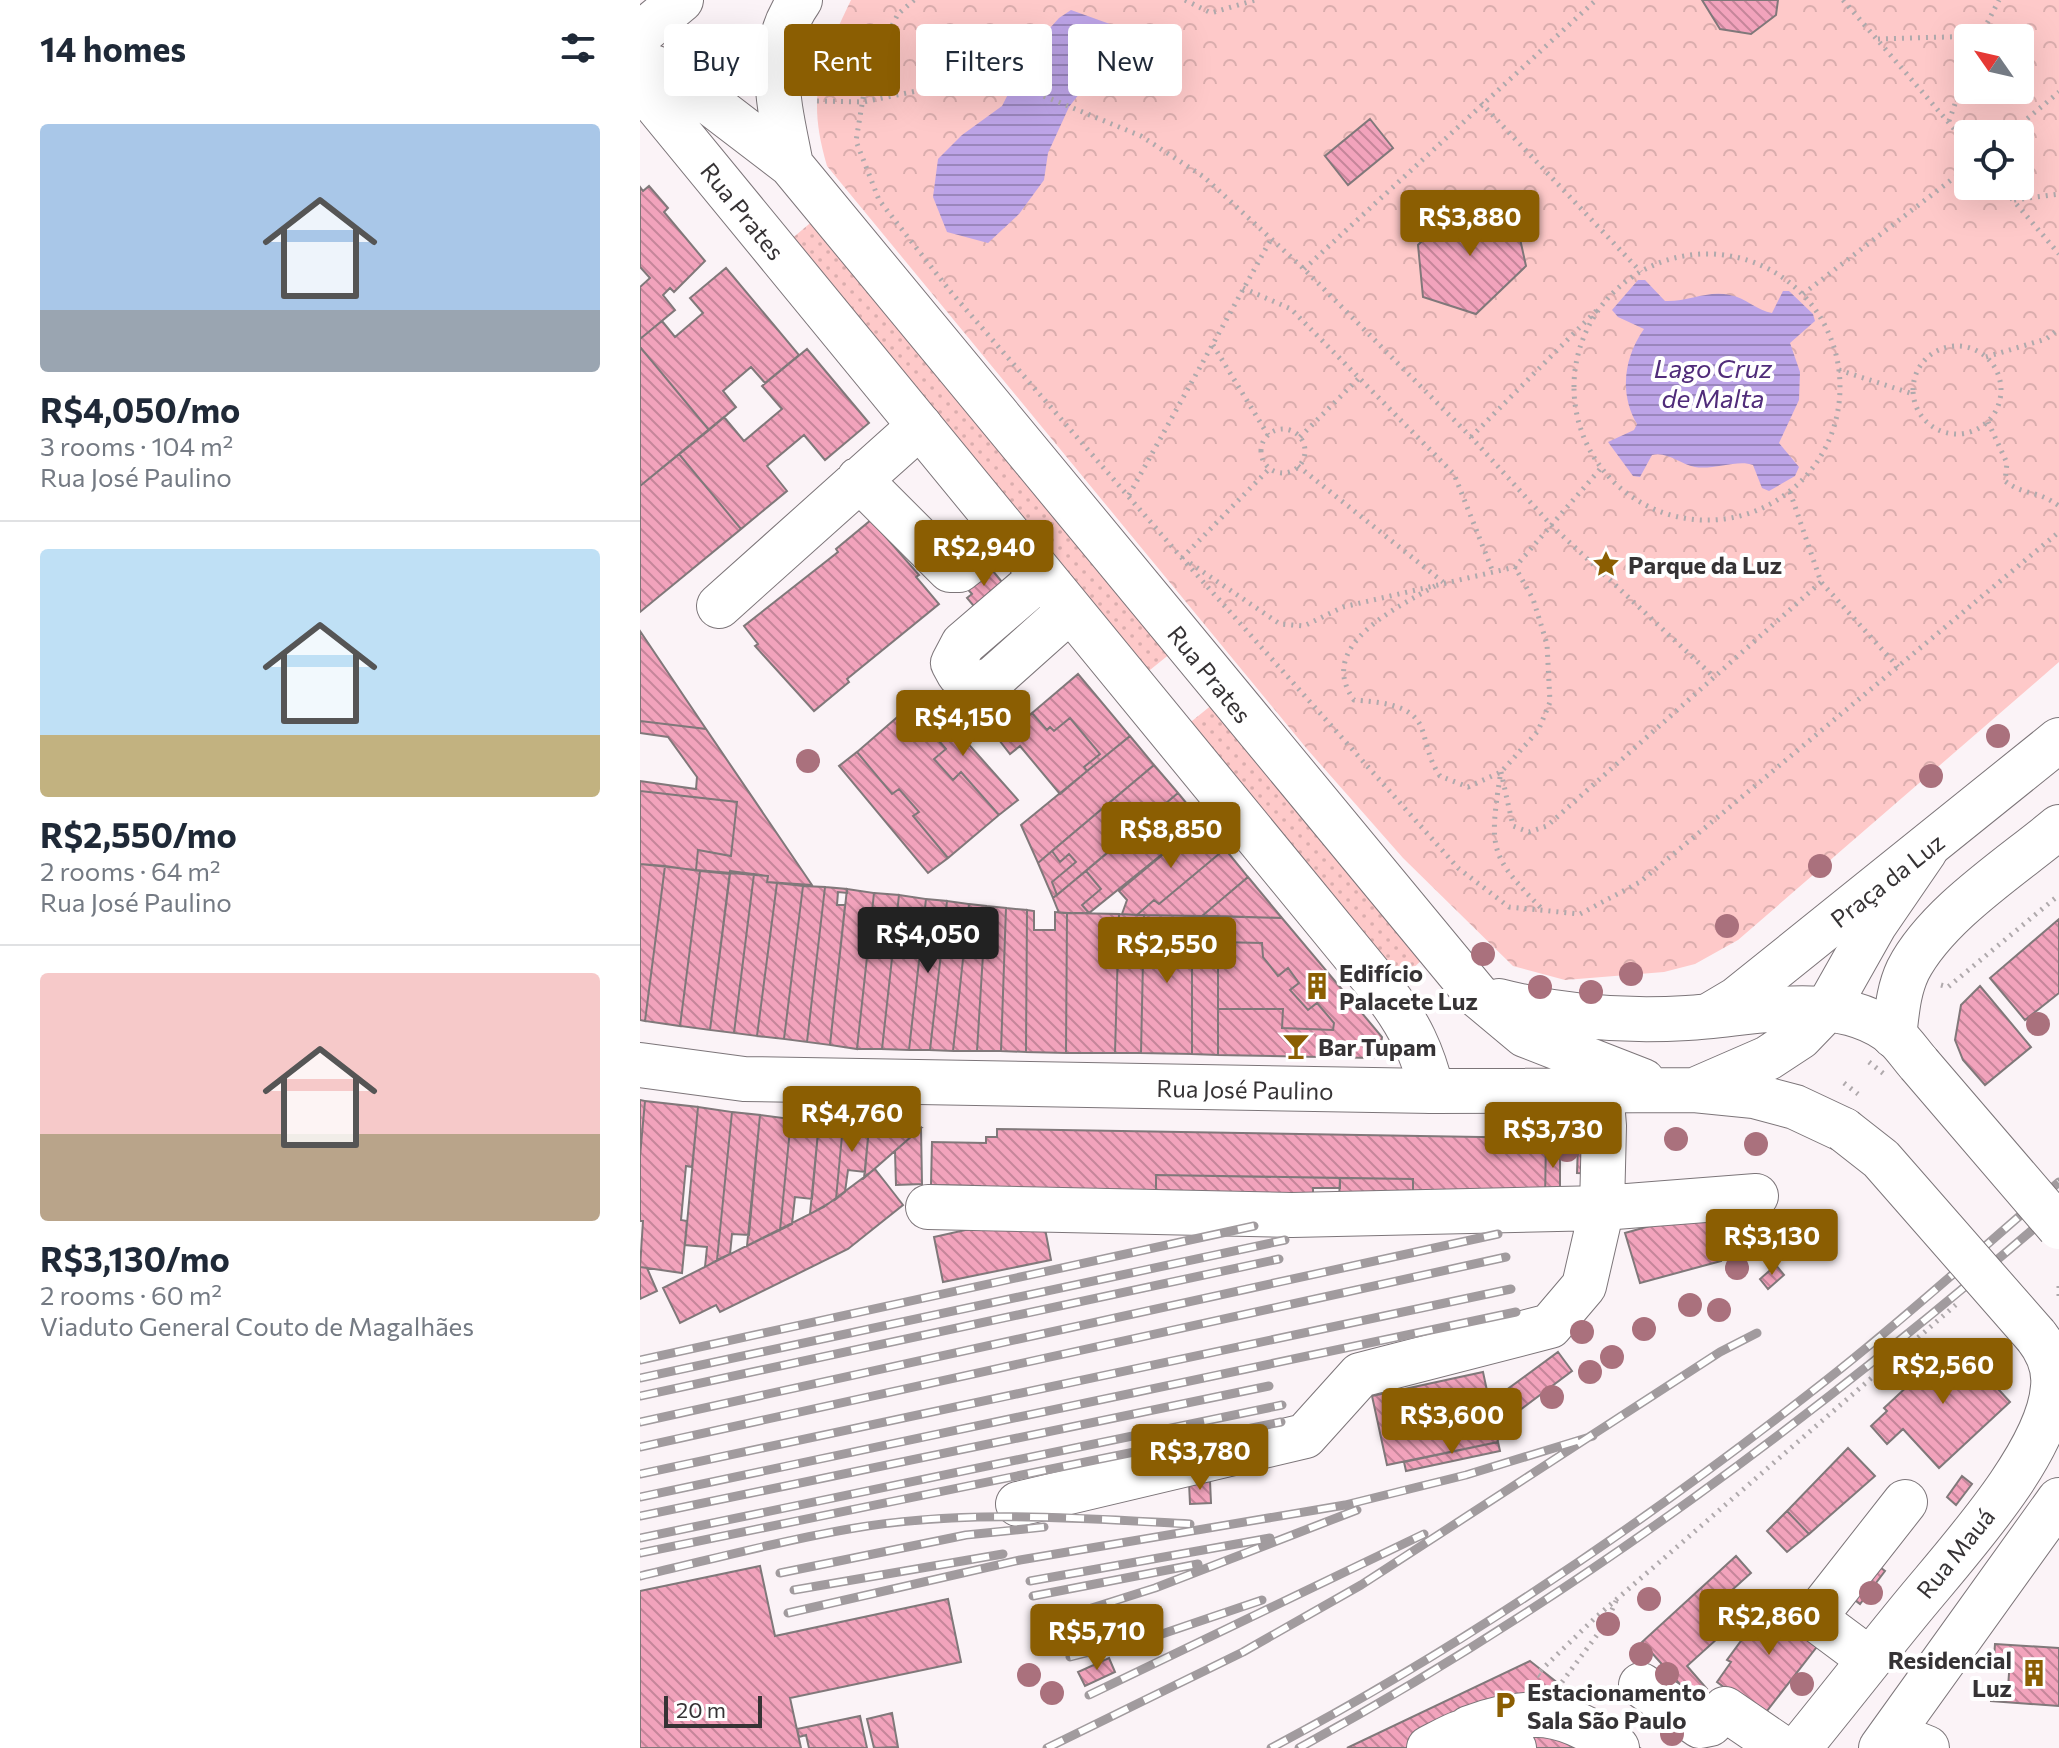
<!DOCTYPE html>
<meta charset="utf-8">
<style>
body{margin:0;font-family:Commissioner,sans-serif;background:#f2f2f3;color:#1f2937;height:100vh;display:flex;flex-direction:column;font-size:30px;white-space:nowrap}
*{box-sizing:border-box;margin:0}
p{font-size:26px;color:#747a83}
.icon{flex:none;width:44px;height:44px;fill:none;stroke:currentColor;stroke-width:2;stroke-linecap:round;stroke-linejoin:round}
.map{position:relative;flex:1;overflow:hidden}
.side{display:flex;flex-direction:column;background:#fff;width:640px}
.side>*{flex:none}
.banner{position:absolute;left:24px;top:24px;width:760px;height:72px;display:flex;gap:16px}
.needle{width:52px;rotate:304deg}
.controls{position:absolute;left:1314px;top:24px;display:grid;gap:16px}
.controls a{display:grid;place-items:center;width:80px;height:80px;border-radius:8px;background:#fff;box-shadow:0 8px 32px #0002;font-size:40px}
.scale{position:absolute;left:24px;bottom:20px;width:98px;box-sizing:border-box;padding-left:8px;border:4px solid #363335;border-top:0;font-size:22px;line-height:28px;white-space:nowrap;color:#363335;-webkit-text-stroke:6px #fff;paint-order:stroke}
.price{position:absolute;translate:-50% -68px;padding:0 18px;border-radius:8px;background:#8b5e02;color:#fff;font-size:26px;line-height:52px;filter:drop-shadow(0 2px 4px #0008)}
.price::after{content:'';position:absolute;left:50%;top:48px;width:24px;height:18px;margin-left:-12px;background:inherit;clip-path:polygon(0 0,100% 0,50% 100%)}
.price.on{background:#222;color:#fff}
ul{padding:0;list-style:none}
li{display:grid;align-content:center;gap:16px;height:424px;padding:0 40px}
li+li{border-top:2px solid #e0e1e3}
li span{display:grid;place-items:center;height:248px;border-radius:8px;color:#555}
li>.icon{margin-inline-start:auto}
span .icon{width:144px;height:144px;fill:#fffc;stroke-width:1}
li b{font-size:34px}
h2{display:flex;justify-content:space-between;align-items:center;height:96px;padding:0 40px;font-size:34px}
.tag{padding:0 28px;border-radius:8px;background:#fff;box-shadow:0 8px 32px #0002;font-size:28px;line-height:72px}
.tag.on{background:#8b5e02;color:#fff}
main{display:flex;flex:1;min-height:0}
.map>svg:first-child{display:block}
</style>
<main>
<section class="side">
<h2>14 homes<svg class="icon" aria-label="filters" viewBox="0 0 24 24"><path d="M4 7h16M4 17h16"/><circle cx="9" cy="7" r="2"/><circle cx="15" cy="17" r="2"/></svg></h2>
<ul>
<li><span style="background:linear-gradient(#a9c7e8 75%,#9aa5b1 0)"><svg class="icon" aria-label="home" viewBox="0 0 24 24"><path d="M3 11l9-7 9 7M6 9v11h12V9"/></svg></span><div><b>R$4,050/mo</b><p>3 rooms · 104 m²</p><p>Rua José Paulino</p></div></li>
<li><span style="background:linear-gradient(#bfe0f5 75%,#c2b280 0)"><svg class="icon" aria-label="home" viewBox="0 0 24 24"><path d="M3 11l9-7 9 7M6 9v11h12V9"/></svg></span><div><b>R$2,550/mo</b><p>2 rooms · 64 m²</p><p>Rua José Paulino</p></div></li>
<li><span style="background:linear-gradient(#f6c9c9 65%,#b9a48a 0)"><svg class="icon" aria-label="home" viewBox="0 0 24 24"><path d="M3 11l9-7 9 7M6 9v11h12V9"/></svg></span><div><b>R$3,130/mo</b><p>2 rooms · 60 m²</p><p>Viaduto General Couto de Magalhães</p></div></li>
</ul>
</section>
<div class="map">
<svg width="1419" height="1748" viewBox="0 0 1419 1748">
<defs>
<pattern id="grass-dots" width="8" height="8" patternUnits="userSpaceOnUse" patternTransform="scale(2)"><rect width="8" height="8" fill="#fec9c9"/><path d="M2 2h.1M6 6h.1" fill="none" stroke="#daadad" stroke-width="1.8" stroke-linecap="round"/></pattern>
<pattern id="park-crowns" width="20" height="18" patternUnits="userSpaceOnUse" patternTransform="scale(2)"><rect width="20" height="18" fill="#fec9c9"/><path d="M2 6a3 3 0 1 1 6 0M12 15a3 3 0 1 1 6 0" fill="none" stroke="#daadad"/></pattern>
<pattern id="water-rules" width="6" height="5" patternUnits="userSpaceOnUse" patternTransform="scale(2)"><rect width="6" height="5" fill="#bda4e7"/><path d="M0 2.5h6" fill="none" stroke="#9a86bc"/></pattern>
<pattern id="building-back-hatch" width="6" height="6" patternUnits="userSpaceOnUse" patternTransform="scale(2)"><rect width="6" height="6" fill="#f2a3bc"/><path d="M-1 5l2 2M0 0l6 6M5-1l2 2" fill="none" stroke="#c5859a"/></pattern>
</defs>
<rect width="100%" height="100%" fill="#fbf3f7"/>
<path fill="url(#grass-dots)" d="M175,219L531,653L505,674L149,241Z
M573,704L783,959L758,982L547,725Z"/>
<path fill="url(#park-crowns)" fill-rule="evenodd" d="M211,0H1419V662L1098,940L1055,964L1024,972L925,980L873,966L763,858L667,749L187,166C166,94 180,65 211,0ZM1328,38H1380V90H1328ZM1328,134H1380V186H1328Z"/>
<path fill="url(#water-rules)" d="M431,10L481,28L504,51V68L476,63L453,76L429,107L408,153L404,180L379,214L348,243L307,232L293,197L298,159L322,135L362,106L391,49L419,18Z
M998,280H1005L1025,301C1048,302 1067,290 1090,295C1106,298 1118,311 1132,313L1143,291H1149L1173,314L1175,321L1150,343L1160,372L1159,400L1139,443L1159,467L1155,476L1129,491L1122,488L1113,465C1098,459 1074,470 1055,467C1040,464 1027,451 1012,455L1000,477L993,476L968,442L994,430L997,424C979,394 984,357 1004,329L978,317L972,310Z"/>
<path fill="url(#building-back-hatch)" stroke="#80787a" stroke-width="2" d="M1062,0H1138L1136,15L1111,34L1080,29Z
M730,119L753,148L708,185L685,156Z
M9,186L28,208L24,212L65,261L34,292L30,288L23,295L35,310L0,339V287L10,278L0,267V187L3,191Z
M821,204L875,216L886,266L836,314L783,297L778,245Z
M86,268L159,355L125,383L111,367L83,391L96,407L69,430L0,347V339L22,321L35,337L63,313L50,298Z
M0,347L69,430L0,486Z
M167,349L229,423L185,460L164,435L127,466L147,491L101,529L39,454L84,417L104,441L142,409L122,386Z
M39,454L101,529L0,612V486Z
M231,520L279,575L276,577L299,604L207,679L209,682L174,711L115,646L118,644L104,626L198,552L196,549Z
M348,565L366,587L338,611L327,598L332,594L324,585Z
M0,631L66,729L0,721Z
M438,674L490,736L447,771L444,767L460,754L430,718L414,731L410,727L407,730L392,713Z
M285,695L378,800L359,815L321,772L313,780L294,759L306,749L269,707Z
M269,707L306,749L294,759L313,780L321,772L359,815L308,858L273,816L279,812L259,789L252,794L217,752Z
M392,713L407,730L410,727L414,731L430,718L460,754L444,767L447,771L420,794L380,746L370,754L359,740Z
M0,721L66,729L172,885L127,882L128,876L56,870L58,850L91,856L97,802L0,791V781L56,789L57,777L28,737L0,733Z
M490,736L514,765L398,863L381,825Z
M217,752L252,794L259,789L279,812L273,816L308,858L288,873L199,766Z
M514,765L538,793L417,895L412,882L436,862L429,854L420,862L412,851Z
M0,791L97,802L91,856L58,850L56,870L0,864Z
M538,793L562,822L449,913L442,905L461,889L446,871Z
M562,822L585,849L519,904L514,900L497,915L482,914L487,900L479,891Z
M585,849L608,877L562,916L497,915L514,900L519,904Z
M412,851L420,862L429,854L436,862L412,882L417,895L413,898L398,863Z
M0,864L25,866L5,1021L0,1020Z
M25,866L60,871L40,1026L5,1021Z
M60,871L90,874L70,1030L40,1026Z
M90,871L114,874L94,1033L70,1030Z
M446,871L461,889L442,905L449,913H419L413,898Z
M114,874L128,876L127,882L137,883L117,1036L94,1033Z
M608,877L642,918L562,916Z
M137,883L163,886L144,1039L117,1036Z
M163,886L185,887L167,1042L144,1039Z
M185,887L207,889V893L198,892L197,905H205L190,1045L167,1042Z
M207,889L234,893L217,1049L190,1045Z
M234,893L259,895L242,1049H217Z
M259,895L286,899L269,1050L242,1049Z
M286,899L307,901L290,1050H269Z
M307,901L329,904L313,1051L290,1050Z
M329,904L346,906L337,1051H313Z
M346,906L366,908L361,1051H337Z
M366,908L387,910L386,1052L361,1051Z
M387,910L394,911V930H415V912L427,913L426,1053L386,1052Z
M427,913L479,914L475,1053H426Z
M479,914L504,915L501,1053H475Z
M504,915L552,916V1054L501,1053Z
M552,916H578V1055L552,1054Z
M578,916L642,918L742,1037L740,1053L733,1058L578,1055V1009H643L642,1028L693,1030L694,1023L677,1003L668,1010L650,990L659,983L648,968L638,976L623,957L622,943L578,942Z
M1419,919V993L1385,1020L1350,978Z
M578,942L622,943L623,957L638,976L648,968L659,983L650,990L668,1010L677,1003L694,1023L693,1030L642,1028L643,1009H578Z
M1340,986L1391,1047L1345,1085L1323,1060L1315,1040L1321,1005Z
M0,1100L5,1101L0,1156Z
M5,1101L58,1107L52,1167L46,1166L41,1220L47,1221L42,1273L0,1267L3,1221H0V1156Z
M58,1107L92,1112L77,1260L65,1267L67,1247L45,1245Z
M92,1112L120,1115L109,1235L92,1234L90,1254L77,1260Z
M120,1115L151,1119L140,1230L107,1246Z
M151,1119L179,1122L172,1199L155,1197L152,1224L140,1230Z
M179,1122L203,1125L196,1199L170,1214Z
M203,1125L229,1128L225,1172L208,1170L205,1192L196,1199Z
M229,1128L231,1129L281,1128L224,1178Z
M281,1128L282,1184L256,1185L255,1151Z
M357,1129L906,1138L905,1201L773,1199V1179L516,1175V1196L339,1199L340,1186L291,1185L292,1142L346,1143V1137H357Z
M906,1138H920V1202L905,1201Z
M938,1145L960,1146V1174L937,1173Z
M235,1169L263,1205L208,1249L80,1312L76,1305L40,1323L23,1288L184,1207Z
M516,1175L700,1178V1188H673V1198L516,1196Z
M700,1178L773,1179V1201L699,1200Z
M1067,1210L1081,1261L1000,1283L985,1233Z
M402,1213L411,1260L303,1282L294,1237Z
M1136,1265L1144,1275L1128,1289L1120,1279Z
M0,1267L7,1268L17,1291L0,1299Z
M1315,1342L1370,1402L1299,1468L1263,1429L1247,1444L1231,1426L1247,1411L1244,1408Z
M918,1352L932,1371L868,1419L854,1399Z
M843,1372L858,1442L747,1465L732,1396Z
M858,1442L860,1451L766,1471L764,1462Z
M1208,1448L1235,1476L1169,1534L1147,1511Z
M1322,1476L1332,1484L1316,1505L1307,1497Z
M570,1481L571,1503L550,1504L549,1482Z
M1147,1511L1169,1534L1147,1552L1127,1531Z
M1096,1556L1111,1573L1081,1600L1099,1619L1047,1666L1067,1689L1055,1701L1002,1642Z
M1232,1561L1245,1571L1220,1604L1207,1594Z
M120,1566L135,1636L308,1599L321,1662L150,1698L161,1748H0V1591Z
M1134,1596L1183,1639L1123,1716L1077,1682L1091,1662L1087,1660Z
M1355,1644L1419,1648V1706L1351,1701L1352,1687L1368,1688L1370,1659L1354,1658Z
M469,1658L475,1672L445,1686L438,1672Z
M890,1661L1000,1748H707Z
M252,1713L258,1747L234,1748L227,1719Z
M220,1716L227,1748H169L166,1735L159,1737L157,1729Z"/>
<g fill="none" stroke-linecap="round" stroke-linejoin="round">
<g stroke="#7c7579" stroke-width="46">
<path id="minor" d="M219,479L310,570H319L367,533
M402,576L323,644L313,663L319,674L337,685L354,678L430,610
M79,606L280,426
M1070,1015L1097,999L1419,740
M1254,1036C1257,1013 1258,991 1268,970C1297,914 1371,867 1419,827
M0,1065L104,1079L792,1091
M961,1090L964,1126L962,1208L1116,1196
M288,1207L652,1215L962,1208L944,1286L910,1326L720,1375L665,1436L378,1504
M1229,1659L1174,1618L1265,1502
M1001,1685L1060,1726L1070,1724L1085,1709L1142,1748
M829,1728C888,1706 926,1710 977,1748
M1252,1734L1287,1748
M789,1748C828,1728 836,1720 874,1748"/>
</g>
<g stroke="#7c7579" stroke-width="46">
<path id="major" d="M0,34L41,0
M0,62L32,74L151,165L837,995L885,1035L1003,1081
M0,85L745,993C769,1024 783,1053 792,1091L1054,1090L1114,1096L1155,1107L1204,1130
M151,165C140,107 123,53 160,0
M859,1001C921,1017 982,1022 1047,1018C1110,1015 1200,989 1255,1036C1264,1044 1271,1055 1279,1064
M1059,1088L1128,1058L1160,1037L1187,1009L1235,924L1285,851
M1159,1748C1195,1704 1230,1659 1266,1615C1310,1560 1408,1457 1413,1387C1415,1368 1407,1350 1396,1336
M1241,1748L1419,1500"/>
</g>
<path stroke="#afa9ac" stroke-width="5" stroke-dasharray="2 6" stroke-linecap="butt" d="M274,0L258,14L227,74L216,141L239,200L310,291L541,557L818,868L869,907L940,914L1000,882L1419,532
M545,0L571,13L615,0
M1203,0L1328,145
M1340,37L1359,0
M1238,39L1341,36
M177,101L223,102L335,79L372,83L501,136L564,177L664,269L831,437L912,526L1074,677
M841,103L1001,272
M1309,121L1328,67
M1369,134L1419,92
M1361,186L1419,254
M1374,200L1419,194
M934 387a133 133 0 1 1 266 0a133 133 0 1 1-266 0Z
M664,269L956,0
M603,288L651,309L814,474L853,572
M1163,294L1328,167
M573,345L628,435
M1273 390a44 44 0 1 1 88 0a44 44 0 1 1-88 0Z
M1346,357L1406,339L1419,329
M1199,370L1273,394
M1348,422L1367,463L1365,481C1384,496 1396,489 1419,506
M621 451a22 22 0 1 1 44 0a22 22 0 1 1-44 0Z
M660,437L720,377
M831,437L957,310
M658,466L803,582
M1150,492L1181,582L1258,667
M489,495L630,241
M542,558L630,468
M550,563L640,624L664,626L703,607L875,567L961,468
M795,586C756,608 675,646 714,700C736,702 773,703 782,729C788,747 789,760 800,776L828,787L861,772L898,731L910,702L907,644L893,599L875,567
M861,772L873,826L889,832L907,826L1181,582
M860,777C849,850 850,856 902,909
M1301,985L1308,987L1419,895
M1419,1286V1301
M900,1676L897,1674L955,1618L1319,1302
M922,1682L966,1623L976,1601"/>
<use href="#minor" stroke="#fff" stroke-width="44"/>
<use href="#major" stroke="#fff" stroke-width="44"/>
<g stroke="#a19b9e" stroke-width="9">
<path id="rail" d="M0,1360L614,1226
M0,1378L645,1240
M0,1396L639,1259
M0,1422L858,1234
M0,1447L866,1257
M0,1474L871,1289
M0,1497L876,1312
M0,1516L629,1386
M0,1538L642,1405
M0,1553L641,1422
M140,1573L326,1535L404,1527
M0,1576C69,1560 139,1541 209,1529C321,1509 437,1518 550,1524
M390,1581L630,1538
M154,1590L363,1554
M393,1596L558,1564
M148,1613L380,1560L705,1505L826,1475L953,1436
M398,1625L515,1588L717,1510
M430,1657L519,1635L622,1600
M449,1695L784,1534
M407,1748L603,1652L721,1585L1080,1352L1117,1333
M631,1748C828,1644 1014,1516 1189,1378C1268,1316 1343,1247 1419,1182
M659,1748C933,1599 1183,1411 1419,1207"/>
</g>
<use href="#rail" stroke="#fff" stroke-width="6" stroke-dasharray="18" stroke-linecap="butt"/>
<g stroke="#7c7579" stroke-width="46" stroke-linecap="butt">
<path id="major-bridge" d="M1279,1064L1419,1227
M1204,1130L1241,1159L1396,1336"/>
</g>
<path stroke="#afa9ac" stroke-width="5" stroke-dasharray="2 6" stroke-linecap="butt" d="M1229,1062L1244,1074
M1204,1083L1218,1094"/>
<use href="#major-bridge" stroke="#fff" stroke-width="44"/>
</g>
<g fill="#aa717d">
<circle cx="1358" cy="736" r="12"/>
<circle cx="168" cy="761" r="12"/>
<circle cx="1291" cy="776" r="12"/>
<circle cx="1180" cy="866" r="12"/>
<circle cx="1087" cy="926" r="12"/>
<circle cx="843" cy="954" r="12"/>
<circle cx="991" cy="974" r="12"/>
<circle cx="900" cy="987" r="12"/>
<circle cx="951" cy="992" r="12"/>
<circle cx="1398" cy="1024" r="12"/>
<circle cx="930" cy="1123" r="12"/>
<circle cx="1036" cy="1139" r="12"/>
<circle cx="1116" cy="1144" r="12"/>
<circle cx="927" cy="1150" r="12"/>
<circle cx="1139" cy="1246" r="12"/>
<circle cx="1097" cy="1268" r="12"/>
<circle cx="1050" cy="1305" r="12"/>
<circle cx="1079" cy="1310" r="12"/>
<circle cx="1004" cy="1329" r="12"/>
<circle cx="942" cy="1332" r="12"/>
<circle cx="972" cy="1357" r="12"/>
<circle cx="950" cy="1372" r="12"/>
<circle cx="912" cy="1397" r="12"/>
<circle cx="1231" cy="1593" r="12"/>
<circle cx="1009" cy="1599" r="12"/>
<circle cx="968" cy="1624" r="12"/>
<circle cx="1001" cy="1654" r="12"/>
<circle cx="1027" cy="1674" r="12"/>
<circle cx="389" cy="1675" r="12"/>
<circle cx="1162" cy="1684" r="12"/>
<circle cx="412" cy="1693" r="12"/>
<circle cx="1032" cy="1734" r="12"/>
</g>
<defs>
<g id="sight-bare" transform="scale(2.16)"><path d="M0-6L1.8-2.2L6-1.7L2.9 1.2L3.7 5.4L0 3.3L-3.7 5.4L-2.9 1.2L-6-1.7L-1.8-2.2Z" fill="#8b5e02" stroke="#fff" stroke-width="2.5" paint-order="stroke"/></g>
<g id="building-bare" transform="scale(2.16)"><path d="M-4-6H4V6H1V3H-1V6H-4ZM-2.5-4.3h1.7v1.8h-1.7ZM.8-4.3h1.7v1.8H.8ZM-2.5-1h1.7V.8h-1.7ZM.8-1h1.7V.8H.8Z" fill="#8b5e02" stroke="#fff" stroke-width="2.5" paint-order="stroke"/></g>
<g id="bar-bare" transform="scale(2.16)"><path d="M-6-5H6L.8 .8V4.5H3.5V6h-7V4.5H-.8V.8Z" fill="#8b5e02" stroke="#fff" stroke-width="2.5" paint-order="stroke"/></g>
<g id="parking-bare" transform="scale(2.16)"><path d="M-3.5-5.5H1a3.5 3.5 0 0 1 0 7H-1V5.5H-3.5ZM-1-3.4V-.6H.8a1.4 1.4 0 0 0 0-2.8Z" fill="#8b5e02" stroke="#fff" stroke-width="2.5" paint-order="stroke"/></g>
</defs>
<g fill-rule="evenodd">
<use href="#sight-bare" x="966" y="564"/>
<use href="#building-bare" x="677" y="986"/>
<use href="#bar-bare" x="656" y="1046"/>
<use href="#building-bare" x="1394" y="1673"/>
<use href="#parking-bare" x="865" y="1705"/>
</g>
<g text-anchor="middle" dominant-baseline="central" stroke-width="8" stroke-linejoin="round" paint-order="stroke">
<g font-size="24" fill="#363335" stroke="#fff">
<text transform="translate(103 211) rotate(51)">Rua Prates</text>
<text transform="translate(570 674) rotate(51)">Rua Prates</text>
<text transform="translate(1247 880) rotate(-38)">Praça da Luz</text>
<text transform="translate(605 1089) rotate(1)">Rua José Paulino</text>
<text transform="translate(1315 1553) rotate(-51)">Rua Mauá</text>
</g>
<g font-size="24" font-weight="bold" fill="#363335" stroke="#fff" text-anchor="start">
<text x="988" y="564">Parque da Luz</text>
<text x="699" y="972">Edifício<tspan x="699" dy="28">Palacete Luz</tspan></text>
<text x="678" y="1046">Bar Tupam</text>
<text x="1372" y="1659" text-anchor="end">Residencial<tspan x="1372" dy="28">Luz</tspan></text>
<text x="887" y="1691">Estacionamento<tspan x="887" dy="28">Sala São Paulo</tspan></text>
</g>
<g font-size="26" font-style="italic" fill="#502c7a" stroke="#fff">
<text x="1073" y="367">Lago Cruz<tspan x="1073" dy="30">de Malta</tspan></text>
</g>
</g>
</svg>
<div class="controls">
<a><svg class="needle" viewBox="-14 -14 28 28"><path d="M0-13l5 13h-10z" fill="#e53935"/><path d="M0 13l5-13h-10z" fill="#747a83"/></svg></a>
<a><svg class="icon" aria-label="locate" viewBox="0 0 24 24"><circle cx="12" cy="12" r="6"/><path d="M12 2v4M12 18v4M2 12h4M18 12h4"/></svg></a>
</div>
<div class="scale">20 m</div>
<b class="price" style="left:830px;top:258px">R$3,880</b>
<b class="price" style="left:344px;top:588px">R$2,940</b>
<b class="price" style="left:323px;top:758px">R$4,150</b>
<b class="price" style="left:531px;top:870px">R$8,850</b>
<b class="price on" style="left:288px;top:975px">R$4,050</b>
<b class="price" style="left:527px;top:985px">R$2,550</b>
<b class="price" style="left:212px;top:1154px">R$4,760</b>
<b class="price" style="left:913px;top:1170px">R$3,730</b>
<b class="price" style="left:1132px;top:1277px">R$3,130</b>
<b class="price" style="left:1303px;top:1406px">R$2,560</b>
<b class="price" style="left:812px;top:1456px">R$3,600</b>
<b class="price" style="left:560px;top:1492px">R$3,780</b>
<b class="price" style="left:1129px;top:1657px">R$2,860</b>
<b class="price" style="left:457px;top:1672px">R$5,710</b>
<div class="banner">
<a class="tag">Buy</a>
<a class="tag on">Rent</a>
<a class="tag">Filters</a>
<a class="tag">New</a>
</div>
</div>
</main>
